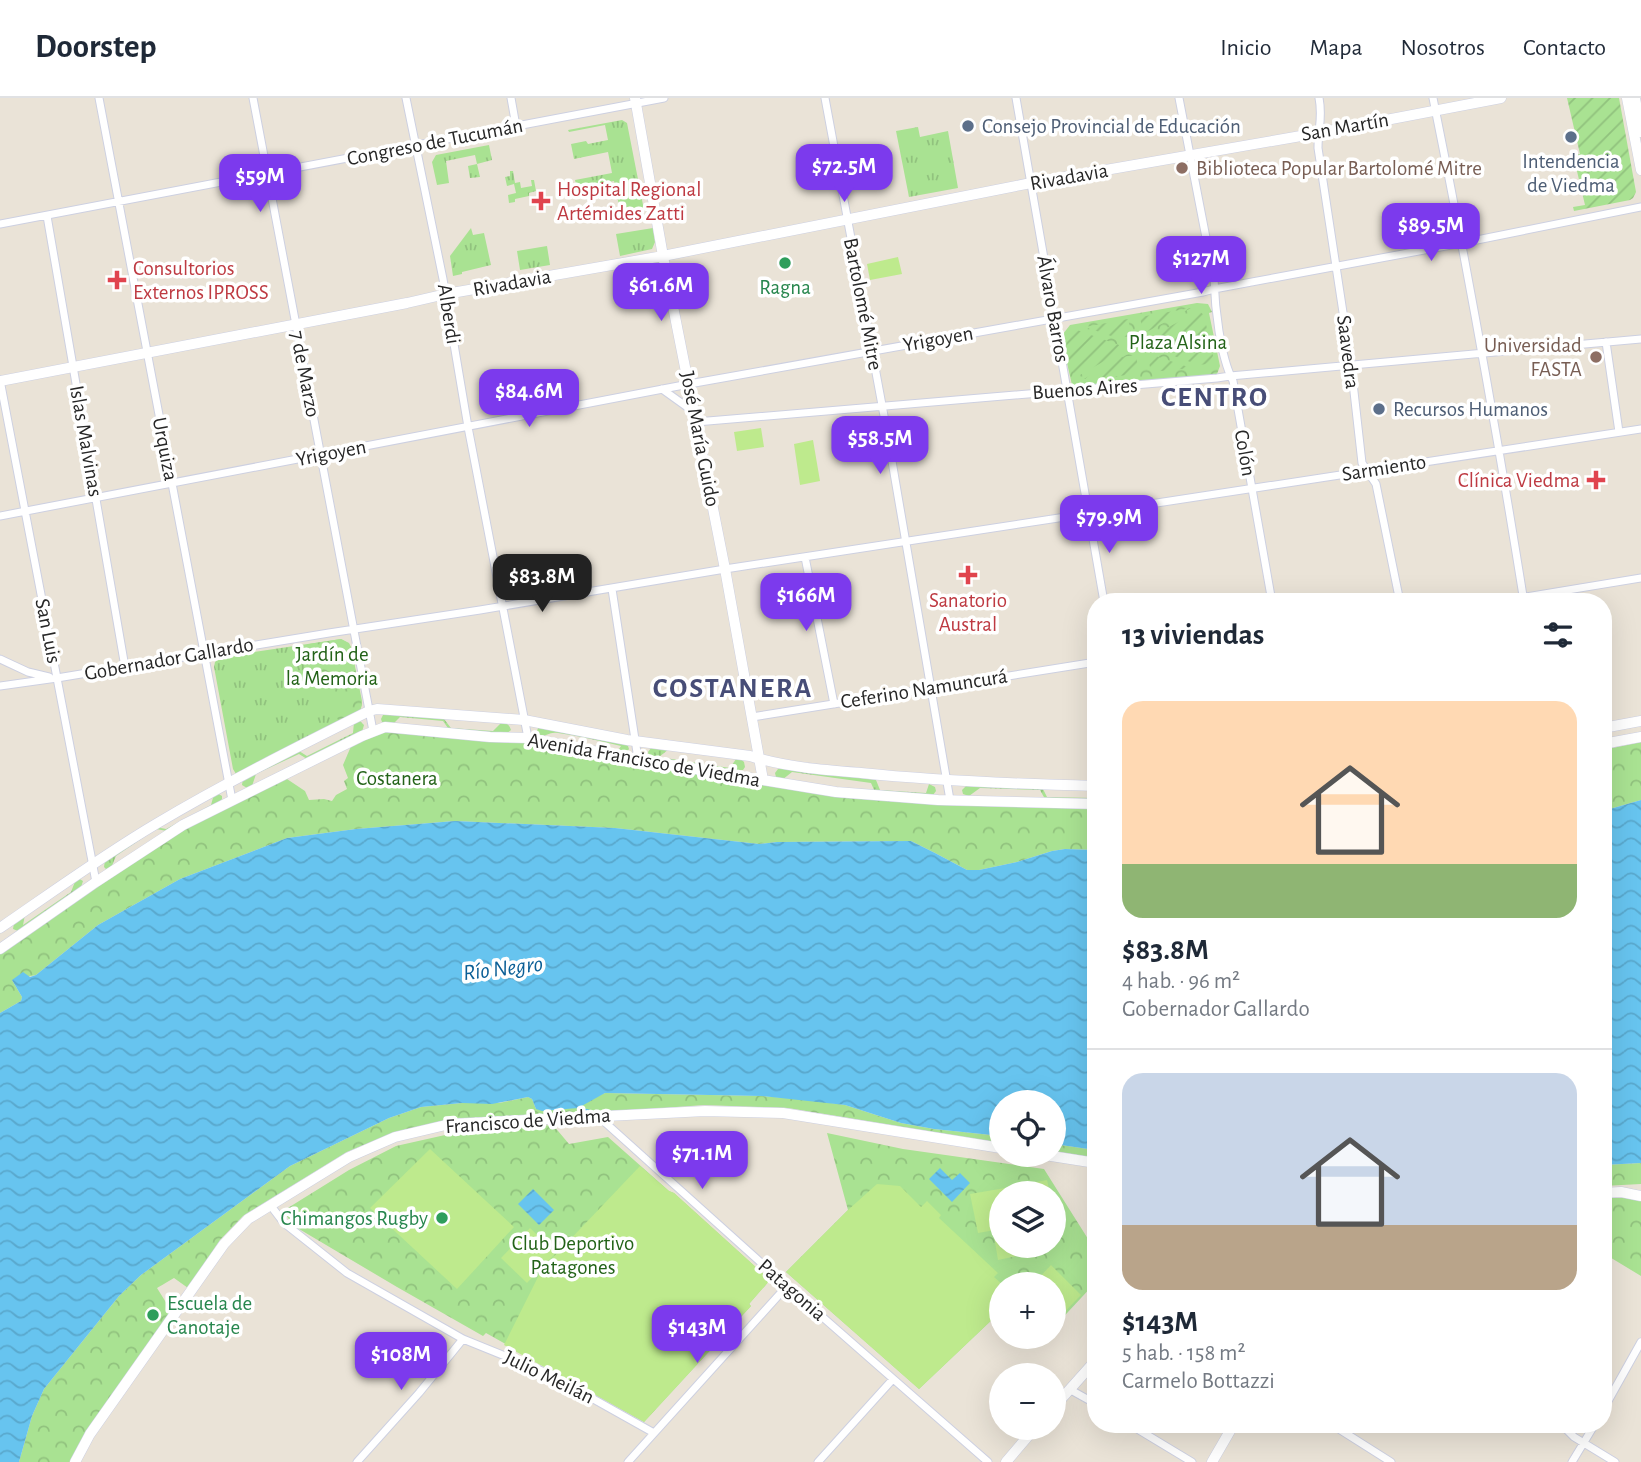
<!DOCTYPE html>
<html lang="es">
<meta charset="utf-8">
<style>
body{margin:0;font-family:"Alegreya Sans",sans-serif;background:#f2f2f3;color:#1f2937;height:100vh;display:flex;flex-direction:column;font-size:26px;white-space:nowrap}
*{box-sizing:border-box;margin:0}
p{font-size:23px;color:#747a83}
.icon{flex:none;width:38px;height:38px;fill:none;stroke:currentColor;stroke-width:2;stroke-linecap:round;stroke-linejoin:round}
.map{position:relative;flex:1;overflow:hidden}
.drawer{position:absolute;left:1087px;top:495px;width:525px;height:840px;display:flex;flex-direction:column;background:#fff;border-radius:28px;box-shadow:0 7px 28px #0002}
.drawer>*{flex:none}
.buttons{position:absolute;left:989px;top:992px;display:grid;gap:14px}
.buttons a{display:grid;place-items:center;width:77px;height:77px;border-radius:50%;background:#fff;box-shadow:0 7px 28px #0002;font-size:35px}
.price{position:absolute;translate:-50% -60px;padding:0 16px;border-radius:14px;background:#7c3aed;color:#fff;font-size:23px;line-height:46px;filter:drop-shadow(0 2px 4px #0008)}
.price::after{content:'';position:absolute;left:50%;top:42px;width:21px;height:16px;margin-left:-10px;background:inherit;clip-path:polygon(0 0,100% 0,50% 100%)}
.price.selected{background:#222;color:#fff}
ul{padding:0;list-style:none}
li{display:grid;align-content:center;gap:14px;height:371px;padding:0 35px}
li+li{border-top:2px solid #e0e1e3}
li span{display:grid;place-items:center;height:217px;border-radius:21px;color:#555}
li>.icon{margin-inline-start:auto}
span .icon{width:126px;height:126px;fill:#fffc;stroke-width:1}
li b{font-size:30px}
h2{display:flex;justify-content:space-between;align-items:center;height:84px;padding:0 35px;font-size:30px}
header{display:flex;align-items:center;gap:42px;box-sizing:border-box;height:98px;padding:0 35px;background:#fff;border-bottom:2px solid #e0e1e3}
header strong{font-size:33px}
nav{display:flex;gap:38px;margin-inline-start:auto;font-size:24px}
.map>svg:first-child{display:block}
</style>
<header>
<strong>Doorstep</strong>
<nav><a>Inicio</a><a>Mapa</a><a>Nosotros</a><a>Contacto</a></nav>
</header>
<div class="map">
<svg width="1641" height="1364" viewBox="0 0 1641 1364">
<defs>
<pattern id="grass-tufts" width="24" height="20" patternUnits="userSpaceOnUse" patternTransform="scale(1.75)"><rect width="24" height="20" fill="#a9e292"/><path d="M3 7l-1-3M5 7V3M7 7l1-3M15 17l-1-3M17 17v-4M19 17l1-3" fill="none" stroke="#91c27e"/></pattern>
<pattern id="park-crowns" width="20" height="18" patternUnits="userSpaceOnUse" patternTransform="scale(1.75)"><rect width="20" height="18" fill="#a9e292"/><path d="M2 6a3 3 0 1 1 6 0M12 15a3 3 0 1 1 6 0" fill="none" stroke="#91c27e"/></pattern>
<pattern id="garden-furrows" width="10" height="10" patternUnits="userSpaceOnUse" patternTransform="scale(1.75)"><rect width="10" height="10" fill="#a9e292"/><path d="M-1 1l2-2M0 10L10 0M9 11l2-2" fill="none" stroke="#91c27e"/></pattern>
<pattern id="water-waves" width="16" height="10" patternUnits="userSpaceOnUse" patternTransform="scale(1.75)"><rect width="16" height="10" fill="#67c4ef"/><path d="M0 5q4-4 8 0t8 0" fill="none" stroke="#59a8cd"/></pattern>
</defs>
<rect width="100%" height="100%" fill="#eae3d7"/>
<path fill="url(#grass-tufts)" d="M622,22L627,25L644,112L621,117L614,83L577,90L575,82L612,75L608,54L574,61L571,46L586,43L588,46L608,42L605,27L569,34L568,32Z
M918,29L920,39L948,33L958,90L909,99L896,33Z
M489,47L492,62L477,66L480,79L470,80L468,68L477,66L475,57L446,63L449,85L437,87L432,64L436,57Z
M510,73H513L515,85L520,84L521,90L532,88L531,82H534L536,93L529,95V98L515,101V104L509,105L508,97L516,95L514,86L507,88L505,79L510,78Z
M471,130L473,137L484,135L491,167L462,174V176L453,178L450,158Z
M653,130L655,144L652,151L620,158L616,136Z
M547,148L550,167L520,172L517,153Z
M341,541L348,545L351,549L362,603L360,613L236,676L233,671L214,569L215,564L221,559Z
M387,616L444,621L451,630L493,633L501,625C507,625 509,626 511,632L505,637L450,633L443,623L400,619L393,626L382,624L381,621L383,617Z
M359,622L364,627L362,634L307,661L299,656L256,676L252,688L247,690L242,687L243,680L299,653L307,658L353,635L354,624Z
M542,629L624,646L628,648L629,651L627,654H617L621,648C600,643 579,638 558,635C547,633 547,641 536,636L538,630Z
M655,649L669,651L659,659L730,670L736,661H741L744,664L745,669L743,672L738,673L653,661L649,658L648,654L651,650Z
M782,670L876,682L880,692L926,695L929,686L935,689L936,693L933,697L875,694L871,685L792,674L782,682L776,679L775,675L778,671Z
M967,687L1043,691L1047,699L1095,700V702L1045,701L1040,692L980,690L969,698L963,696L962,692Z
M217,695L222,698V701L220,704L167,733L156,731L116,758L111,770L106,771L104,769L105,762L156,729L166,731L211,707L214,696Z
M78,780L83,783L81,789L18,833L13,831L14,825L25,817L23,827L71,794L76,781Z"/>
<path fill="url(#park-crowns)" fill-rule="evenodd" d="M1197,205L1208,206L1212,214L1209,215L1220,268L1217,276L1211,278L1075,289L1072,287L1062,243L1063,236L1070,227Z
M341,541L349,545L351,549L362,607L360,613L339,624C331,605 319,587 304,572L309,546Z
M384,632L511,645H527L836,698L1095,710V752L1065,751L1052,753L1017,764L979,772H967L935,755L911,743L777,744L759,746L615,730L455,723L356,731L287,740L180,781L98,827L36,877L12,882L22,899L21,903L0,915V855L185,730L284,679L305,693L309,702L324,701L332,703L336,697L347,691L344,683L348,680L343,667L352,646Z
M1641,644V702L1603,713V652Z
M605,995L762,998L810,1002L845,1007L901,1025L934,1031L1001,1038V1045L788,1010L704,1007L596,1015L523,1017L447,1022L394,1035L347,1054L243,1118L220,1142L188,1190L174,1180L157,1190L172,1214L71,1364H19L32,1318L44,1291L119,1198L141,1177L290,1068L389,1020L421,1009L462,1005H499L528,999L532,1001L536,1011L598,998Z
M553,1027L569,1046L608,1039L669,1093L674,1095L770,1182L749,1206L751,1208L644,1324L486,1235L483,1238L397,1189L294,1128L283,1113L349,1072L396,1048L454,1035Z
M827,1035L903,1051L1044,1071L1095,1152V1185L1054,1229V1186H1001V1225L995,1219L919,1291L786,1174L848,1112ZM1001,1096H1054V1148H1001Z
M1054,1046L1095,1052V1060L1054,1053Z
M1641,1065V1086L1603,1088V1067Z
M1603,1100H1629L1641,1103V1178L1603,1155Z"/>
<path fill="url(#garden-furrows)" d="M1567,0H1619L1636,94L1633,100L1630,102L1574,113L1573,109L1585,107L1576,69L1582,68L1581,60L1571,62L1570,58L1580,56Z
M1191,210L1143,236L1140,219Z
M1199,213L1204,217L1213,258C1209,266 1204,268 1196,266L1146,248L1144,242Z
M1128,221L1132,238L1117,240L1085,229Z
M1077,232L1119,247L1120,254L1080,277L1075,276C1068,267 1064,247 1068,236Z
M1147,255L1191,270L1151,274Z
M1136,257L1139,276L1084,281L1121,259Z"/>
<path fill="#beea8d" d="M898,159L902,176L870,182L867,166Z
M761,330L764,349L737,353L734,334Z
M813,342L820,383L800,387L794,346Z
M430,1051L514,1129L457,1191L370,1110Z
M640,1068L669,1093L674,1095L770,1182L749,1206L751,1208L644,1324L504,1247L542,1171Z
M1047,1082L1050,1095H1015L1014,1088Z
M877,1086L900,1088L921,1109L927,1103L941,1117L939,1120L998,1175L994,1179L1002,1186L1001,1213L919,1291L786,1174L848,1112Z
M1011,1089L1013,1095L1001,1096V1131L978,1135L970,1096Z
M530,1130L556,1155L542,1169L535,1164L541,1170L527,1185L501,1160Z
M1001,1137V1148H1020L1021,1157L998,1162L994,1138Z
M1051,1167L1081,1197L1054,1225V1186H1033Z"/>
<path fill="url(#water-waves)" d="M1641,702V1065L1603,1067V713Z
M455,723L615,730L759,746L777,744L911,743L935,755L967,772H979L1017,764L1052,753L1065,751L1095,752V1052L1054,1046V1004H1001V1038L934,1031L901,1025L845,1007L762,998L605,995L578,1010L542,1013L536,1011L532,1001L528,999L492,1006L462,1005L421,1009L389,1020L290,1068L141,1177L119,1198L44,1291L32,1318L19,1364H0V915L21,903L22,899L12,882L23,874L30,879L36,877L98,827L180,781L287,740L356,731Z
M940,1070L952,1082L960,1075L970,1085L952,1104L929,1081Z
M533,1091L554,1112L539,1127L518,1106Z"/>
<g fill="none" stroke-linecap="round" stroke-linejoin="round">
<path stroke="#67c4ef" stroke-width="2.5" d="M578,1010L593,1014"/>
<g stroke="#cdd0e1" stroke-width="9">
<path id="street" d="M99,0L232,702
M253,0L373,633
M406,0L443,181L468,329L528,640
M511,0L516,28
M825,0L887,334L950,702
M1016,0L1104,504
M1179,0L1214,181C1215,209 1220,258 1233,283L1272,504
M1319,0C1323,19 1318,31 1318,50L1351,267L1362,365L1376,386L1400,504
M1433,0C1467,167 1497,335 1524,504
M47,118L125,569
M0,126L664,0
M1606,244L1619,334
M0,282L96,784
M662,291L694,314
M696,324L1217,280L1230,278L1641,241
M0,418L689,286L1203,194L1214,191L1462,145L1641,109
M805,459L834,606
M612,491L638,661
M1495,504L1641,480
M0,561L28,574L49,579
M0,588L57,580L329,535L480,512L725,471L1641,331
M752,619L1096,564
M599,1019L778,1180L988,1364
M271,1108L284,1125L347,1175L463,1241L547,1275L654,1335
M1069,1291L1096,1306
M1603,1312L1641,1244
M1129,1326L1192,1364
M1331,1326L1391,1364
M1561,1326L1574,1339L1615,1364
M357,1364L419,1295L463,1241
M628,1364L787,1188
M818,1364L893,1281
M1572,1364L1595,1326"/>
</g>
<g stroke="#cdd0e1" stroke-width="11">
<path id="secondary" d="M635,0L663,158L725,471L763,682
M1627,0L1641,72
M1635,0L1641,34
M0,283L407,205L446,196L663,158L1031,85L1318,35L1501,0
M1603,630L1641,623
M1603,646L1641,639
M0,830C51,795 102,758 156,726C225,685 297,649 369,613L377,611L524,622L627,642L750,658C785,669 824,672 861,675C939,683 1017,686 1096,688
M0,851L96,784L183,727L362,638L385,629L490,639L528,640L628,660L836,694L938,702L1096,706
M1045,1057L1096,1065
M1603,1095L1621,1094L1641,1098
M1054,1309L1096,1262
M75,1364L90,1336L224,1146L248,1121L349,1059L395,1039L450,1026L705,1013L783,1015L1001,1050
M1006,1364L1035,1330
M1212,1364L1234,1326"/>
</g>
<use href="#street" stroke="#fff" stroke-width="7"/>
<use href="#secondary" stroke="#fff" stroke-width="10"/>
</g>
<g fill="#5c6f8a" stroke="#fff" stroke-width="2.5">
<circle cx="968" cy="28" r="7"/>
<circle cx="1571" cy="39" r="7"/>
<circle cx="1379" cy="311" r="7"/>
</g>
<g fill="#8d6e63" stroke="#fff" stroke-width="2.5">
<circle cx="1182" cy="70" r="7"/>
<circle cx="1596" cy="259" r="7"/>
</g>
<g fill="#e0444e" stroke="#fff" stroke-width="2.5">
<path d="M537.5 92.5h7v7h7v7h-7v7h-7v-7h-7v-7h7z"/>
<path d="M113.5 171.5h7v7h7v7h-7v7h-7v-7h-7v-7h7z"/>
<path d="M1592.5 371.5h7v7h7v7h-7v7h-7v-7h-7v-7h7z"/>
<path d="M964.5 466.5h7v7h7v7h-7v7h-7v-7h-7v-7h7z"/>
</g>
<g fill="#2e9e5b" stroke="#fff" stroke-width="2.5">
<circle cx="785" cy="165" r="7"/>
<circle cx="442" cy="1120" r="7"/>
<circle cx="153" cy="1217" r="7"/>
</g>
<g text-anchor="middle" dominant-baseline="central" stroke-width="7" stroke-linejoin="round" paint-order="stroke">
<g font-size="21" fill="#4e5e75" stroke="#fff" text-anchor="start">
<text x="982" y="28">Consejo Provincial de Educación</text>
<text x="1571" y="63" text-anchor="middle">Intendencia<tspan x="1571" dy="24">de Viedma</tspan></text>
<text x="1393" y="311">Recursos Humanos</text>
</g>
<g font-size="21" fill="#272727" stroke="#fff">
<text transform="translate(1345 29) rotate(-10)">San Martín</text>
<text transform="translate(435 44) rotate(-11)">Congreso de Tucumán</text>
<text transform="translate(1069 79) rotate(-10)">Rivadavia</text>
<text transform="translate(512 185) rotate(-10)">Rivadavia</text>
<text transform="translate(863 206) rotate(79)">Bartolomé Mitre</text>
<text transform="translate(1053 211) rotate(80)">Álvaro Barros</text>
<text transform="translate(449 216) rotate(81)">Alberdi</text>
<text transform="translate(938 241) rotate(-10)">Yrigoyen</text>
<text transform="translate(1348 254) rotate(83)">Saavedra</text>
<text transform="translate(305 276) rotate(79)">7 de Marzo</text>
<text transform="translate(1085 291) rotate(-4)">Buenos Aires</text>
<text transform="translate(700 341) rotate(79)">José María Guido</text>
<text transform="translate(86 343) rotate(80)">Islas Malvinas</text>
<text transform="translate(165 351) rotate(79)">Urquiza</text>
<text transform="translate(331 355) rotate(-11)">Yrigoyen</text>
<text transform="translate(1245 355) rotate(80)">Colón</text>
<text transform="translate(1384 370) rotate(-9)">Sarmiento</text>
<text transform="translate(48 533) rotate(79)">San Luis</text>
<text transform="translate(169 561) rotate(-10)">Gobernador Gallardo</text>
<text transform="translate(924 591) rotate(-9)">Ceferino Namuncurá</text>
<text transform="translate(644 662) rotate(10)">Avenida Francisco de Viedma</text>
<text transform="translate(528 1023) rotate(-4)">Francisco de Viedma</text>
<text transform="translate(792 1192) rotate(41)">Patagonia</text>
<text transform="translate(549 1279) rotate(26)">Julio Meilán</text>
</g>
<g font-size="21" fill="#785e54" stroke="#fff" text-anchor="start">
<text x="1196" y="70">Biblioteca Popular Bartolomé Mitre</text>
<text x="1582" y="247" text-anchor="end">Universidad<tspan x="1582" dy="24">FASTA</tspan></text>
</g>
<g font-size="21" fill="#be3a42" stroke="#fff" text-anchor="start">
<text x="557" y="91">Hospital Regional<tspan x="557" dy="24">Artémides Zatti</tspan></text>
<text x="133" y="170">Consultorios<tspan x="133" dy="24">Externos IPROSS</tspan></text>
<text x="1580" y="382" text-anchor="end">Clínica Viedma</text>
<text x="968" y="502" text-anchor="middle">Sanatorio<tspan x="968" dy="24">Austral</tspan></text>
</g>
<g font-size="21" fill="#27864d" stroke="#fff">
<text x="785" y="189">Ragna</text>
<text x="428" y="1120" text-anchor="end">Chimangos Rugby</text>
<text x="167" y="1205" text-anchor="start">Escuela de<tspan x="167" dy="24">Canotaje</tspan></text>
</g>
<g font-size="21" fill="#236318" stroke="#fff">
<text x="1178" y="244">Plaza Alsina</text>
<text x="332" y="556">Jardín de<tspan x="332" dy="24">la Memoria</tspan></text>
<text x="397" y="680">Costanera</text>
<text x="573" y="1145">Club Deportivo<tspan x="573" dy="24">Patagones</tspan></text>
</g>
<g font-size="23" font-style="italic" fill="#0b5f96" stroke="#fff">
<text transform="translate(503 871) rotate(-7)">Río Negro</text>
</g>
<g font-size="28" font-weight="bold" letter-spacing="2" fill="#474d77" stroke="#fff">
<text x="1215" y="300">CENTRO</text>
<text x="733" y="591">COSTANERA</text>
</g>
</g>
</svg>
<div class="buttons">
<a><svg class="icon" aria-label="locate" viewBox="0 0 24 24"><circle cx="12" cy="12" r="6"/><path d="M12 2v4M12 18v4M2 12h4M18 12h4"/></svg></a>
<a><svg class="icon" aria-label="layers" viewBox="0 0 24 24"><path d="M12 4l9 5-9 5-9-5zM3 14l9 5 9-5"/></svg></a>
<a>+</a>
<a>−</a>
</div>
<b class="price" style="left:844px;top:106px">$72.5M</b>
<b class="price" style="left:260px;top:116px">$59M</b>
<b class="price" style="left:1431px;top:165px">$89.5M</b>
<b class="price" style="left:1201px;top:198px">$127M</b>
<b class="price" style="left:661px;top:225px">$61.6M</b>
<b class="price" style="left:529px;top:331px">$84.6M</b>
<b class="price" style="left:880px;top:378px">$58.5M</b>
<b class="price" style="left:1109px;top:457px">$79.9M</b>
<b class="price selected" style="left:542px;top:516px">$83.8M</b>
<b class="price" style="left:806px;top:535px">$166M</b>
<b class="price" style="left:702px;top:1093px">$71.1M</b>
<b class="price" style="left:697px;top:1267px">$143M</b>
<b class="price" style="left:401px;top:1294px">$108M</b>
<section class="drawer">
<h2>13 viviendas<svg class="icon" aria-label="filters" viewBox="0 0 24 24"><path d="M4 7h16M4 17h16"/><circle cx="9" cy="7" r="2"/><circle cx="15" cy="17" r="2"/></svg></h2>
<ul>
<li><span style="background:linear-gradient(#ffd9b3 75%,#8fb573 0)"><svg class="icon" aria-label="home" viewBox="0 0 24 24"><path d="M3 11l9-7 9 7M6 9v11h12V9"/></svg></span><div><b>$83.8M</b><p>4 hab. · 96 m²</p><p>Gobernador Gallardo</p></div></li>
<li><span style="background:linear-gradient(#c9d6e8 70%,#b9a48a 0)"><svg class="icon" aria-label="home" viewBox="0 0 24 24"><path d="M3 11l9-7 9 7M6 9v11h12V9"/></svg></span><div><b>$143M</b><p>5 hab. · 158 m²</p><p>Carmelo Bottazzi</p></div></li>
</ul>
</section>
</div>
